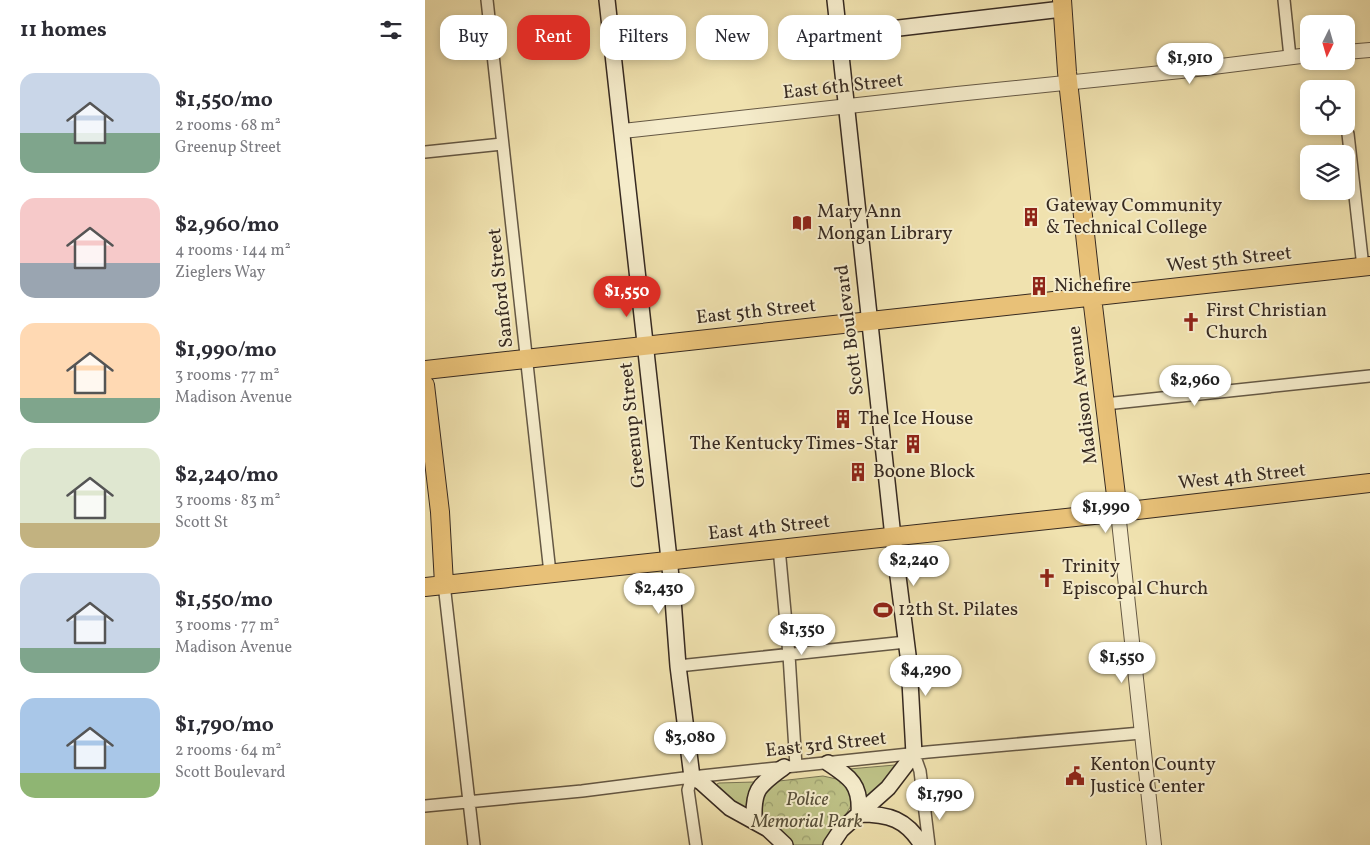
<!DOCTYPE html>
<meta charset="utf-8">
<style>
body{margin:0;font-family:Vollkorn,serif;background:#f7f7f7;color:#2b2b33;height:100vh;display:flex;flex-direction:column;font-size:19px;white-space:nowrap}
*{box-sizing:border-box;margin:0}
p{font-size:16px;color:#7c7c81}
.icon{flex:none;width:28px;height:28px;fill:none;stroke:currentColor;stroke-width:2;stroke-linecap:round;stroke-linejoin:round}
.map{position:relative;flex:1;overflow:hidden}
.details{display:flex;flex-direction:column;background:#fff;width:425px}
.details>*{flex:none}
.banner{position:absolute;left:15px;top:15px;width:475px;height:45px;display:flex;gap:10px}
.needle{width:32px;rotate:185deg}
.buttons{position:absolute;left:875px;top:15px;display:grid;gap:10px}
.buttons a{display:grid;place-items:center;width:55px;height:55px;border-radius:10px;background:#fff;box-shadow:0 2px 8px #0003;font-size:25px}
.price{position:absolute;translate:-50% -42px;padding:0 11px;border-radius:18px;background:#fff;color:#222;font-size:16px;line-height:32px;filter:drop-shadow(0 1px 2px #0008)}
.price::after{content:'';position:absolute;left:50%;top:30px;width:15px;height:11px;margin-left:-8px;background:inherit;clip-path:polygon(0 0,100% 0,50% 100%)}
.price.on{background:#d93025;color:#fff}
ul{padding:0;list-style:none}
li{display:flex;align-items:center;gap:15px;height:125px;padding:0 20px}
li span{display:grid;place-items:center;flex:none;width:140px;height:100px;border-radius:15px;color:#555}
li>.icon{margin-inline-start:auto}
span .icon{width:60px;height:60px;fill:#fffc;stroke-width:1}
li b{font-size:21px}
h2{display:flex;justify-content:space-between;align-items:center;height:60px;padding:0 20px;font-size:21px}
.pill{padding:0 18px;border-radius:15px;background:#fff;box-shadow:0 2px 8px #0003;font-size:18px;line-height:45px}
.pill.on{background:#d93025;color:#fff}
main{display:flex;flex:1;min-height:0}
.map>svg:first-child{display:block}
</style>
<main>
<section class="details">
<h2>11 homes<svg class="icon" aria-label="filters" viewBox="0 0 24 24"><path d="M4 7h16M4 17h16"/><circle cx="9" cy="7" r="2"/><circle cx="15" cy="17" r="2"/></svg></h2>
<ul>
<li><span style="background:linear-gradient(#c9d6e8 60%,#7fa58c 0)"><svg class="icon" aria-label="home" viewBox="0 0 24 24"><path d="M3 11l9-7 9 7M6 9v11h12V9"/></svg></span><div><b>$1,550/mo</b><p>2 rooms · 68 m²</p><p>Greenup Street</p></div></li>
<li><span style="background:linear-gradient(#f6c9c9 65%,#9aa5b1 0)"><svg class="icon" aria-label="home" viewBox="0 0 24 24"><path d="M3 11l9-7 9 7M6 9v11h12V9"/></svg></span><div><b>$2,960/mo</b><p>4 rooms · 144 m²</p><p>Zieglers Way</p></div></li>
<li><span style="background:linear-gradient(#ffd9b3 75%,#7fa58c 0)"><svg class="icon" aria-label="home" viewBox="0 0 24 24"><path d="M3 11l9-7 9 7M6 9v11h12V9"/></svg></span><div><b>$1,990/mo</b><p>3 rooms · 77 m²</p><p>Madison Avenue</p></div></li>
<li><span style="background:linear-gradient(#dfe7d0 75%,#c2b280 0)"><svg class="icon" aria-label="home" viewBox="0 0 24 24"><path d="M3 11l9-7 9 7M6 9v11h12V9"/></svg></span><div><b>$2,240/mo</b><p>3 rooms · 83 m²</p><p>Scott St</p></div></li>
<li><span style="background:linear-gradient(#c9d6e8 75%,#7fa58c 0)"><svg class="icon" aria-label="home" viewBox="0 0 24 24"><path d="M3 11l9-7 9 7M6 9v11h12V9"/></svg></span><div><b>$1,550/mo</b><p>3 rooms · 77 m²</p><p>Madison Avenue</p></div></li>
<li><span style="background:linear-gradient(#a9c7e8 75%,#8fb573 0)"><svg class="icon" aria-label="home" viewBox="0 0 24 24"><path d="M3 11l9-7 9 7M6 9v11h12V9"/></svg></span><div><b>$1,790/mo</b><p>2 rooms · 64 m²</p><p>Scott Boulevard</p></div></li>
</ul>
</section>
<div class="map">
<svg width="945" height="845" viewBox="0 0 945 845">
<defs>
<pattern id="park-crowns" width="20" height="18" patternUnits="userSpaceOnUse" patternTransform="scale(1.25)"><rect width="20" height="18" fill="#bec287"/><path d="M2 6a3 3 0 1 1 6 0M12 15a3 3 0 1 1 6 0" fill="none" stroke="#9b9e6e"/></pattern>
</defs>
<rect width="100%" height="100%" fill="#f0e2af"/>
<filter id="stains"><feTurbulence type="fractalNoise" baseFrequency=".004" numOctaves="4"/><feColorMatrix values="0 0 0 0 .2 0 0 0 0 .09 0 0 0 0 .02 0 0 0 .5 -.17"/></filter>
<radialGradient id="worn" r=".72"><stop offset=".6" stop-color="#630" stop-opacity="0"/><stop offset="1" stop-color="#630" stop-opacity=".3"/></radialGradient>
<path fill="#bec287" stroke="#7a7654" d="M470,765L471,767L463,777L442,797L424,769Z
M329,782L324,810L308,802L291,786L292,784L294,783Z"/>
<path fill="url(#park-crowns)" stroke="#7a7654" d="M398,776L416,780L423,784C424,789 427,795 427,800C427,812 404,833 398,845H369C356,831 322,813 341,791C346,786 348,783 354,781Z"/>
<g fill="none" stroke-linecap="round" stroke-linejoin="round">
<g stroke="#655844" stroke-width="14">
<path id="minor" d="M62,0L125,573
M859,0L865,57
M923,134L938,267
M0,152L77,144
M680,404L945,376
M354,548L364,655L371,766
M19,584L49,845
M253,666L481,642
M489,754L495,771L504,845
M267,777L263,790L271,845
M0,806L157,791L267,777L503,752L716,733"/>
</g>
<g stroke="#655844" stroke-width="16">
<path id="tertiary" d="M921,52L945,50
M198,131L532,94L756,71L884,55
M693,512L729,845"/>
</g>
<g stroke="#372a21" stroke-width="18">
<path id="secondary" d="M182,0L247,586L253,666L267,777L276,782L305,808L343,829L360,845
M414,35L637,9
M403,763C426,778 436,785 434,814C464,814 481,819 497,845
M329,820C328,788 334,786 359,767
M406,845L416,830L463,788L489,754L484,663L468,537L410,0"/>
</g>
<g stroke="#372a21" stroke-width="20">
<path id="primary" d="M637,0L642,72L667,297L693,512
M0,370L945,266
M0,385L15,512L19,584
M0,587L678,514L945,483"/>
</g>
<use href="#minor" stroke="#f5eccb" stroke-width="11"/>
<use href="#tertiary" stroke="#f5eccb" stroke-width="14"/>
<use href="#secondary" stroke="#f5eccb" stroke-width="15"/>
<use href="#primary" stroke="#e8c178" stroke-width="18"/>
</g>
<defs>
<g id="building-bare" transform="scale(1.5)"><path d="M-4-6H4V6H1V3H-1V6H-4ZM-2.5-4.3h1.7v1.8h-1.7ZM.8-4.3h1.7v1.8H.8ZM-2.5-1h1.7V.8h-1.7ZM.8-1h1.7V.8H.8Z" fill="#8f2418" stroke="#f5eccb" stroke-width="2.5" paint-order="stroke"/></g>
<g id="library-bare" transform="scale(1.5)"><path d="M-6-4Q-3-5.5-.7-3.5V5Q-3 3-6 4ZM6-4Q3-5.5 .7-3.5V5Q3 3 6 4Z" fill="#8f2418" stroke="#f5eccb" stroke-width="2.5" paint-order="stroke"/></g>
<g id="church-bare" transform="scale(1.5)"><path d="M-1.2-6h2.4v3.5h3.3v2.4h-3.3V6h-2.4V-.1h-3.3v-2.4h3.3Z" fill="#8f2418" stroke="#f5eccb" stroke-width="2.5" paint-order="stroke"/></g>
<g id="stadium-bare" transform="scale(1.5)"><path d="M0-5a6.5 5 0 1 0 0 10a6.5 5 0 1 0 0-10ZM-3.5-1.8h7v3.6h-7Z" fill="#8f2418" stroke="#f5eccb" stroke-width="2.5" paint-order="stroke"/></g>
<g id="civic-bare" transform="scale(1.5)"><path d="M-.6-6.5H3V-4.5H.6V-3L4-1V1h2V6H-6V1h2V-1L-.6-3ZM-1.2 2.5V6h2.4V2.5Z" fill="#8f2418" stroke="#f5eccb" stroke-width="2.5" paint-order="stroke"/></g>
</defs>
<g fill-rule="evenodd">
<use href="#building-bare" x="606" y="217"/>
<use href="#library-bare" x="377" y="223"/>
<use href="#building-bare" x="614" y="286"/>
<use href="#church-bare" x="766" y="322"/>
<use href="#building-bare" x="418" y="419"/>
<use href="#building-bare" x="488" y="444"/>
<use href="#building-bare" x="433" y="472"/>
<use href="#church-bare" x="622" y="578"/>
<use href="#stadium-bare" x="458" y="610"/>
<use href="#civic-bare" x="650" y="776"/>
</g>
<g text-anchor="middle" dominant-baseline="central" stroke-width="4" stroke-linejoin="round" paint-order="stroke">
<g font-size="19" fill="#372a21" stroke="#f5eccb">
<text transform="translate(418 87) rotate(-6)">East 6th Street</text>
<text transform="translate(804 260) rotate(-6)">West 5th Street</text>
<text transform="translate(76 288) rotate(-96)">Sanford Street</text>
<text transform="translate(331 312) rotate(-6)">East 5th Street</text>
<text transform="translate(425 330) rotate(-97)">Scott Boulevard</text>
<text transform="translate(658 395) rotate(-97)">Madison Avenue</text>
<text transform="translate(208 425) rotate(-96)">Greenup Street</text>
<text transform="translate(817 477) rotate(-6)">West 4th Street</text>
<text transform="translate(344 528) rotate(-6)">East 4th Street</text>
<text transform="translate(401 745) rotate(-6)">East 3rd Street</text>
</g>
<g font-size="19" fill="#372a21" stroke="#f5eccb" text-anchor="start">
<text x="621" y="206">Gateway Community<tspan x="621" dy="22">&amp; Technical College</tspan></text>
<text x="392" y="212">Mary Ann<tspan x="392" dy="22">Mongan Library</tspan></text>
<text x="629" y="286">Nichefire</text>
<text x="781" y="311">First Christian<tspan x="781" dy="22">Church</tspan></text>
<text x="433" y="419">The Ice House</text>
<text x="473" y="444" text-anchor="end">The Kentucky Times-Star</text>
<text x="448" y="472">Boone Block</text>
<text x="637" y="567">Trinity<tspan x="637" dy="22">Episcopal Church</tspan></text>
<text x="473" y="610">12th St. Pilates</text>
<text x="665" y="765">Kenton County<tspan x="665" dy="22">Justice Center</tspan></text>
</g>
<g font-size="19" font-style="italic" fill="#59503a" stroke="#f5eccb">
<text x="382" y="800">Police<tspan x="382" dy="22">Memorial Park</tspan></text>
</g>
</g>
<rect width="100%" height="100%" filter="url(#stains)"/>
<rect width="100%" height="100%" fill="url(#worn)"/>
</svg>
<div class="buttons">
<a><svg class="needle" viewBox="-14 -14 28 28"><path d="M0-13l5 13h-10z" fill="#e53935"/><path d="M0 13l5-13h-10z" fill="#7c7c81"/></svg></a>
<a><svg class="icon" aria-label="locate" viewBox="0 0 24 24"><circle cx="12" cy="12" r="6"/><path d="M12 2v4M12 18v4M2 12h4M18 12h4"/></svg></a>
<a><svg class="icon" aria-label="layers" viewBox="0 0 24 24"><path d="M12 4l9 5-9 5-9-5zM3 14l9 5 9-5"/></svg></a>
</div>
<b class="price" style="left:765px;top:85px">$1,910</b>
<b class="price on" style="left:202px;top:318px">$1,550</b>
<b class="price" style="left:770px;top:407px">$2,960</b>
<b class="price" style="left:681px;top:534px">$1,990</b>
<b class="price" style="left:489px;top:587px">$2,240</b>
<b class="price" style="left:234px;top:615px">$2,430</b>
<b class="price" style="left:377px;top:656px">$1,350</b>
<b class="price" style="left:697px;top:684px">$1,550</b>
<b class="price" style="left:501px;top:697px">$4,290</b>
<b class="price" style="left:265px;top:764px">$3,080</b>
<b class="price" style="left:515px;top:821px">$1,790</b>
<div class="banner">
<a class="pill">Buy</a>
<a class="pill on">Rent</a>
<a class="pill">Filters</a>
<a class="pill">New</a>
<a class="pill">Apartment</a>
</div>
</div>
</main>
